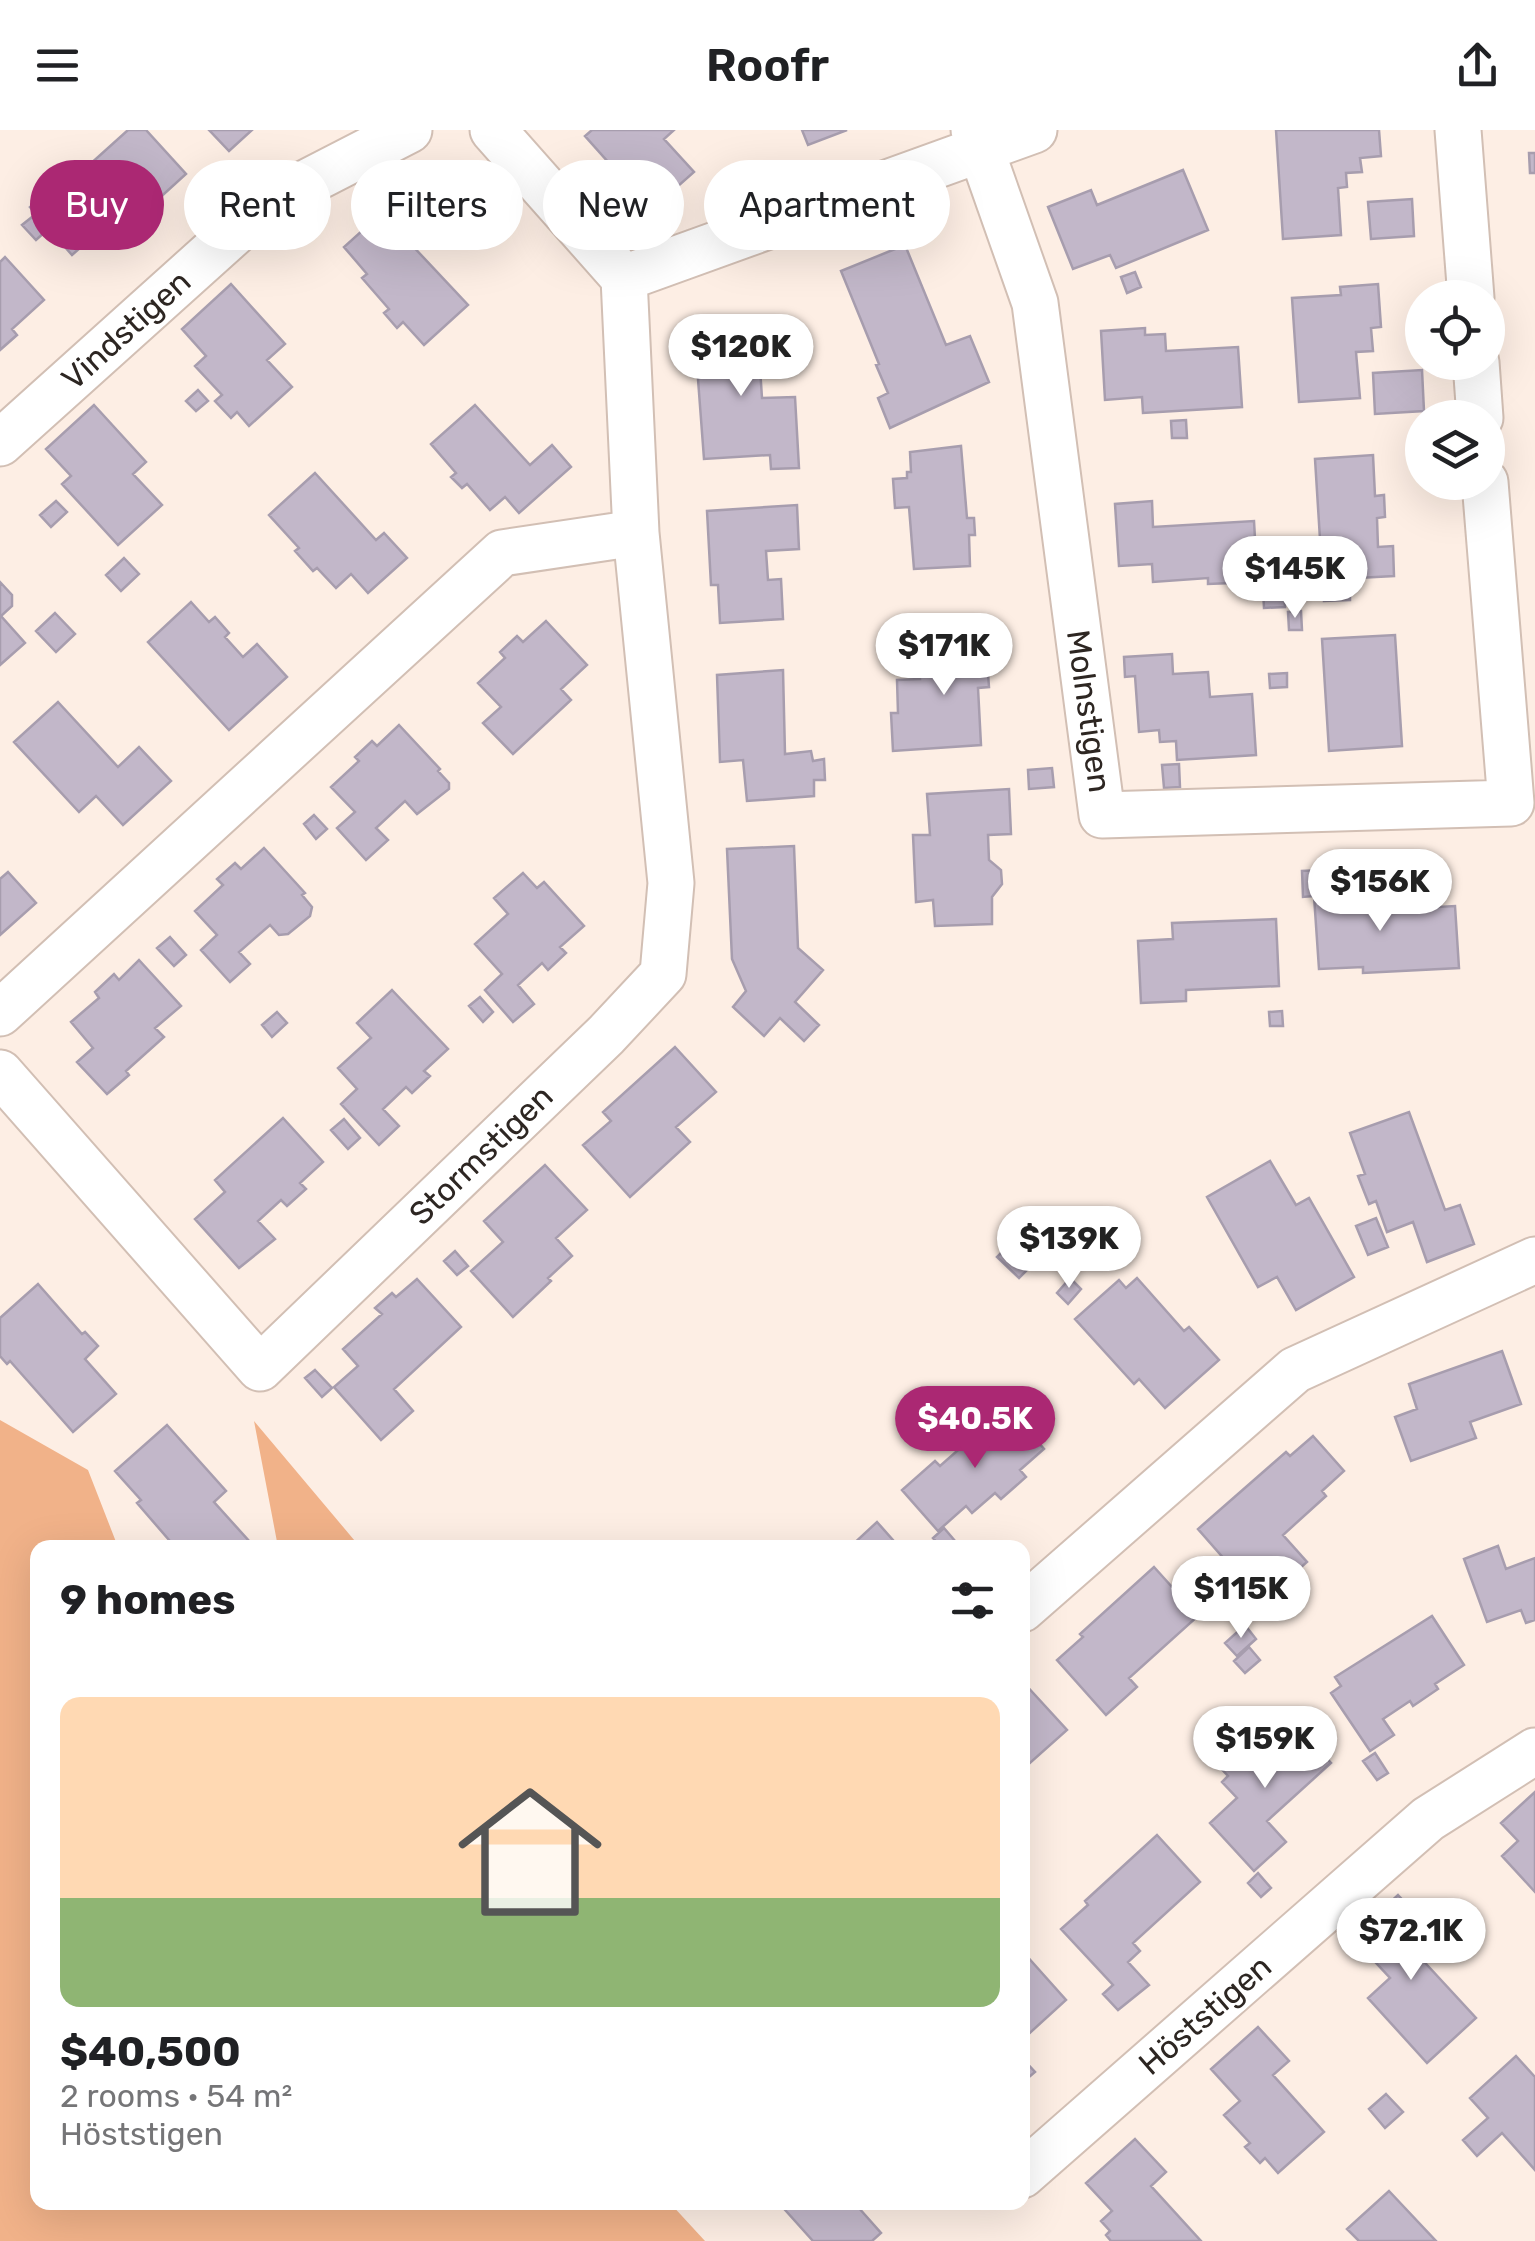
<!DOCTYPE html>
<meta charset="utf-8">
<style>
body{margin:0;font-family:Rubik,sans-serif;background:#f6f6f6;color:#202124;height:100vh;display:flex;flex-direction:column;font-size:38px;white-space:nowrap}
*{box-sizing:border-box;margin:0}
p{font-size:32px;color:#757577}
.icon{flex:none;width:55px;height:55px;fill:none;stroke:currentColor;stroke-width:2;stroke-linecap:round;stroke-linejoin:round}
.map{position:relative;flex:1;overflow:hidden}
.details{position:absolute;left:30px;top:1410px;width:1000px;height:670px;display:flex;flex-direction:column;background:#fff;border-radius:20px;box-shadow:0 10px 40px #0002}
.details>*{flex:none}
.guide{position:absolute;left:30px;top:30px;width:1000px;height:90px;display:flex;gap:20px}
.buttons{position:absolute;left:1405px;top:150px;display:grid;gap:20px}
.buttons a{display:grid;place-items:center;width:100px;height:100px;border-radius:50%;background:#fff;box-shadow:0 10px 40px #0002;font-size:50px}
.price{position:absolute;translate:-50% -85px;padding:0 22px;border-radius:35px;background:#fff;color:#222;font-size:32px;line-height:65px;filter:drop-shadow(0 2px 5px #0008)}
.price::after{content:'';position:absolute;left:50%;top:60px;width:30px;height:22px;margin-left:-15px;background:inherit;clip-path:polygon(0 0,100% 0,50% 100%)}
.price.on{background:#ab2873;color:#fff}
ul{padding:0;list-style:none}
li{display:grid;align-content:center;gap:20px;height:530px;padding:0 30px}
li span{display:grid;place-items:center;height:310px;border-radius:20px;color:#555}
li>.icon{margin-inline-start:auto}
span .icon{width:180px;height:180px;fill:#fffc;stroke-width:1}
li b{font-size:42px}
h2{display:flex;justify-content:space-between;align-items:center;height:120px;padding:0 30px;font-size:42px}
.tag{padding:0 35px;border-radius:45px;background:#fff;box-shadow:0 10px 40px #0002;font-size:35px;line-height:90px}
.tag.on{background:#ab2873;color:#fff}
header{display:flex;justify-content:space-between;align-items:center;height:130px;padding:0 30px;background:#fff;font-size:45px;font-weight:600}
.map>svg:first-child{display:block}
</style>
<header><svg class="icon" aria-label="menu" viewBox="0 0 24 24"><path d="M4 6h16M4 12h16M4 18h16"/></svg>Roofr<svg class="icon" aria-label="share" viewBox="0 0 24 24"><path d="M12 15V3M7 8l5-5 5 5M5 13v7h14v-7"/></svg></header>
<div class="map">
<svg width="1535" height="2111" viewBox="0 0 1535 2111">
<rect width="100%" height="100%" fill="#fdeee4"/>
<path fill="#f1b289" d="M0,1290L88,1340L118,1417L38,1418V2072L670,2073L705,2111H0Z
M254,1291L360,1417H278Z"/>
<path fill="#c2b7c9" stroke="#a79dae" stroke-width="2.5" d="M128,0H146L186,44L154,73L157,77L140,91L136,87L109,112L99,101L72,125L30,77L62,49L67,55Z
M209,0H252L229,21Z
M592,0H674L664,9L694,42L651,80L585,6Z
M802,0H847L808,15Z
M1276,0H1379L1381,26L1360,28L1362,42L1346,43L1347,57L1338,58L1341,105L1283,109Z
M1529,23H1535V43H1530Z
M1183,40L1208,100L1116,138L1110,125L1073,139L1048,77L1091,60L1097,75Z
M1412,69L1414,106L1371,109L1368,72Z
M394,72L420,100L408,111L468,175L424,215L403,192L397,198L384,183L389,179L362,148L367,144L344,117Z
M32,87L45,102L36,110L22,95Z
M905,115L946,215L970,206L989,252L890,298L878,268L888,263L876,235L879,234L841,141Z
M5,127L44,170L12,199L17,205L0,220V132Z
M1135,142L1141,157L1127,163L1121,147Z
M231,154L285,214L267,230L292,257L249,296L237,282L231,288L215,271L222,265L195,236L206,226L182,199Z
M1378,154L1381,197L1371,198L1373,221L1356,222L1360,268L1299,272L1292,168L1341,165L1340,157Z
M757,192L762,268L795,267L799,338L771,339L770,325L704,329L694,196Z
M1145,198V205L1165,204L1166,221L1238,217L1242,277L1143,283L1142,267L1105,270L1101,201Z
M1422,240L1424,281L1375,284L1373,243Z
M198,260L208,271L196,281L186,271Z
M94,275L146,332L133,344L162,375L118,415L62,354L71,346L46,319Z
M475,275L530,335L552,315L571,337L519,383L505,367L490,380L467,354L462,358L451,347L456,343L431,314Z
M1186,290L1187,308H1172L1171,291Z
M961,316L967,388H974L975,405H969L970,436L914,439L909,377L895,378L893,349L907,348V342H911L910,322Z
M1373,325L1375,366L1384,365L1385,387L1377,388L1378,417L1393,416L1394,446L1339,449L1338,425H1321L1315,329Z
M315,343L376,410L384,403L407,428L368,463L351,444L336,458L317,438L313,441L295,421L299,418L269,385Z
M56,371L67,382L51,397L40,385Z
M1152,371L1153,397L1254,391L1257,444L1232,446V453L1208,454V448L1153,452L1152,434L1119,436L1115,374Z
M797,375L799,419L766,421L768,450L781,449L783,489L720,493L718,455H711L707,381Z
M124,428L139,444L121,461L106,445Z
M0,452L12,465V476L1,486L25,513L0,535Z
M1350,455V470L1324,471V456Z
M1284,459L1285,477L1264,478L1263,460Z
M191,472L209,492L215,487L229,503L225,507L243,527L257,514L287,547L229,600L148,512Z
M1301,481L1302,500H1289L1288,482Z
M55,483L75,504L56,522L36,501Z
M546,491L587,535L561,559L571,570L513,624L483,593L501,577L478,553L505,528L500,522L517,506L523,512Z
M985,501L989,557L978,558L981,615L893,621L891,583H898L897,550L920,549L919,531L950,528L948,503Z
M1395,505L1402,616L1329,621L1322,509Z
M1172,524L1173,544L1208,542L1210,567L1252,564L1256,625L1177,630L1176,611L1160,612L1159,600L1139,602L1135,546L1125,547L1124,527Z
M783,540L785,624L811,621L813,631L824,629L825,650H814V666L747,671L743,630L720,632L717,545Z
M1287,543V557L1270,558L1269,544Z
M58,572L118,637L139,617L171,651L123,695L96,666L79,682L14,612Z
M399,595L440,639L438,641L449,653V659L417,684L405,671L376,698L388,710L366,730L337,698L355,682L331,657L359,631L355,627L372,611L377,616Z
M1179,634L1180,657L1164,658L1162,635Z
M1052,638L1054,657L1029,659L1028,640Z
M1009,659L1011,704L988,705L989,730L1001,740L1002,754L992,767V794L935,796L933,770L916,772L913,705H930L927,664Z
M314,685L327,699L316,709L304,694Z
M794,716L798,818L823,840L795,872L819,895L804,911L780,888L764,906L733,877L746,861L732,829L727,719Z
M264,718L305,763L302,765L312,777L310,786L288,804L279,805L270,795L239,822L250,834L230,852L201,820L217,805L195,781L223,755L217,749L235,733L241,739Z
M1321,740L1323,767L1366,764L1367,781L1455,776L1459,838L1363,843V837L1319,839L1314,766L1303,767L1302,741Z
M8,742L36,773L0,805V749Z
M523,743L537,758L544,752L584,796L560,817L566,823L548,840L542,833L518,855L534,874L513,892L485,860L502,844L475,814L508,784L494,768Z
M1276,789L1279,856L1186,860V871L1141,873L1138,811L1173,809L1172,793Z
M170,807L186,825L174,836L157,818Z
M139,830L181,876L155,898L164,907L126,941L129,945L107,964L77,932L93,918L71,892L99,868L95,862L114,844L119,850Z
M392,860L448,919L424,941L430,946L412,963L406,957L383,979L399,996L379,1015L341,974L357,959L338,938L371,908L357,893Z
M480,867L493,882L483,892L469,876Z
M1282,881L1283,896H1270L1269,882Z
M277,882L287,893L272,907L262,895Z
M675,917L716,962L676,997L690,1012L630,1067L583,1015L611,991L603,982Z
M1409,982L1445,1080L1460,1075L1474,1114L1427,1132L1413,1092L1387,1102L1376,1071L1369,1074L1358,1046L1365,1044L1350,1003Z
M283,988L323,1032L300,1053L306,1059L287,1076L281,1070L258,1091L275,1109L239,1138L195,1089L225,1062L215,1050Z
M344,989L360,1008L348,1019L331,1000Z
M1270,1031L1296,1075L1309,1068L1354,1147L1296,1180L1277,1147L1258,1157L1207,1067Z
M545,1035L587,1080L556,1108L572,1126L548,1148L551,1151L513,1187L471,1141L503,1112L484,1091Z
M1376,1088L1388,1117L1368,1125L1356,1096Z
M1011,1113L1033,1134L1019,1148L997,1127Z
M455,1121L468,1136L457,1145L444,1131Z
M1070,1148L1081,1159L1068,1174L1057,1163Z
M1137,1148L1184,1201L1189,1197L1219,1230L1165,1278L1139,1249L1134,1254L1075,1189L1119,1150L1126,1158Z
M417,1149L461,1197L394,1259L413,1281L381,1310L334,1257L358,1236L343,1219L382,1184L375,1178L392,1163L396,1167Z
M38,1154L82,1204L85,1202L98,1216L85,1229L116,1264L73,1302L10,1231L7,1234L0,1226V1188Z
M1502,1221L1521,1274L1470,1292L1476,1308L1411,1331L1395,1287L1417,1279L1409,1254Z
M315,1240L332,1258L322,1267L305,1248Z
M1007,1277L1044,1319L1020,1340L1026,1347L1001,1369L995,1363L972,1383L966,1376L938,1401L902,1360L935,1331L940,1336Z
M167,1295L226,1361L214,1372L249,1411L241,1418H176L137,1373L141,1370L115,1341Z
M1313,1306L1344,1341L1322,1361L1326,1366L1283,1405L1307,1432L1262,1472L1198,1399L1286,1322L1290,1326Z
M877,1392L900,1418H849Z
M944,1398L961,1418H942L933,1408Z
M1498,1416L1506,1439L1535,1428V1490L1526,1493L1521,1480L1487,1492L1464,1429Z
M1154,1437L1198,1486L1129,1548L1137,1557L1106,1585L1057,1530L1083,1507L1080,1504Z
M1432,1486L1464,1535L1435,1554L1438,1559L1413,1576L1410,1571L1383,1589L1394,1605L1370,1621L1331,1563L1341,1556L1335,1547Z
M1245,1495L1256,1509L1237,1526L1225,1513Z
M1249,1517L1260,1530L1245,1543L1234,1531Z
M1024,1553L1067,1600L1022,1640V1554Z
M1291,1590L1331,1633L1267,1691L1286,1712L1254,1741L1210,1693L1237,1668L1222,1652L1228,1646L1217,1634L1240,1613L1251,1626Z
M1375,1623L1388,1643L1377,1650L1363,1631Z
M1535,1662V1762L1502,1726L1518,1711L1501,1693Z
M1157,1705L1200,1752L1133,1813L1140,1821L1128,1832L1149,1855L1118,1880L1103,1864L1113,1855L1061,1799L1088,1775L1085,1771Z
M1258,1743L1271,1758L1261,1767L1248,1753Z
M1398,1765L1429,1798L1407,1818L1414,1825L1416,1823L1476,1888L1427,1933L1368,1868L1390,1848L1352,1807Z
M1025,1824L1066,1870L1022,1910V1826Z
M1258,1897L1289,1931L1273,1945L1324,2002L1278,2043L1265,2028L1260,2033L1245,2017L1250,2013L1224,1985L1240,1971L1211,1939Z
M1516,1926L1535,1947V2040L1502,2003L1477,2026L1463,2010L1488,1988L1470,1968Z
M1022,1928L1035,1942L1022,1953Z
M1386,1964L1403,1982L1385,1998L1369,1979Z
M1135,2009L1166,2042L1151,2056L1201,2111H1111L1106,2105L1110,2101L1101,2091L1112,2081L1086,2053Z
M1389,2061L1436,2111H1359L1347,2099Z
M778,2072H864L858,2077L881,2103L872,2111H813Z"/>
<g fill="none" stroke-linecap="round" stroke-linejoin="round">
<g stroke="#d2bfb4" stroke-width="49">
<path id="minor" d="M493,0L624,148
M974,0L1035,173L1102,685L1511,673L1485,352
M1458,0L1471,168
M624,148L1034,0
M1476,232L1480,288
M0,313L267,73L409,0
M0,883L502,423L636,403
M0,943L260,1238L606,905L663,844L671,753L636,403L624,148
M1022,1479L1295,1240L1535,1130
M1022,2045L1428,1689L1535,1621"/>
</g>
<use href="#minor" stroke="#fff" stroke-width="45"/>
</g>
<g text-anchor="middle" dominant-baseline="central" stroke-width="8" stroke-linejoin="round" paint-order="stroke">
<g font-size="32" fill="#2d2622" stroke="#fff">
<text transform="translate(126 200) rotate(-42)">Vindstigen</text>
<text transform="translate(1089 581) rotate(82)">Molnstigen</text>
<text transform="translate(481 1025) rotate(-44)">Stormstigen</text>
<text transform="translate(1205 1885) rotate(-41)">Höststigen</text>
</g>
</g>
</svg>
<div class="buttons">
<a><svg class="icon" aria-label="locate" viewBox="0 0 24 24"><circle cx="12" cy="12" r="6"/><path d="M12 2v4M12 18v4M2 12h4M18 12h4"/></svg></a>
<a><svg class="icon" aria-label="layers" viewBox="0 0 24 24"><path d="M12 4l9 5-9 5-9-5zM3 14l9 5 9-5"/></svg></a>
</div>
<b class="price" style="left:741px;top:269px">$120K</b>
<b class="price" style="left:1295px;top:491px">$145K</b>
<b class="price" style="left:944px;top:568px">$171K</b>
<b class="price" style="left:1380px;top:804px">$156K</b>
<b class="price" style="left:1069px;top:1161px">$139K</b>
<b class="price on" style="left:975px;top:1341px">$40.5K</b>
<b class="price" style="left:1241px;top:1511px">$115K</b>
<b class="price" style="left:1265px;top:1661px">$159K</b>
<b class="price" style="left:1411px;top:1853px">$72.1K</b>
<div class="guide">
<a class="tag on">Buy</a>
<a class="tag">Rent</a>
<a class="tag">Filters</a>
<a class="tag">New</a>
<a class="tag">Apartment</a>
</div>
<section class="details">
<h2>9 homes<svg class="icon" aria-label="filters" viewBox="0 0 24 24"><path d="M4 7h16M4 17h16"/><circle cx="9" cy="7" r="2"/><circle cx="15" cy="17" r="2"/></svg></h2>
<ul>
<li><span style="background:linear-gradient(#ffd9b3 65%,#8fb573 0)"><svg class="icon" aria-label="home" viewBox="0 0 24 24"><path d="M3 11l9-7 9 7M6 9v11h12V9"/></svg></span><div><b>$40,500</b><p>2 rooms · 54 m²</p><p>Höststigen</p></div></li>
</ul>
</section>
</div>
